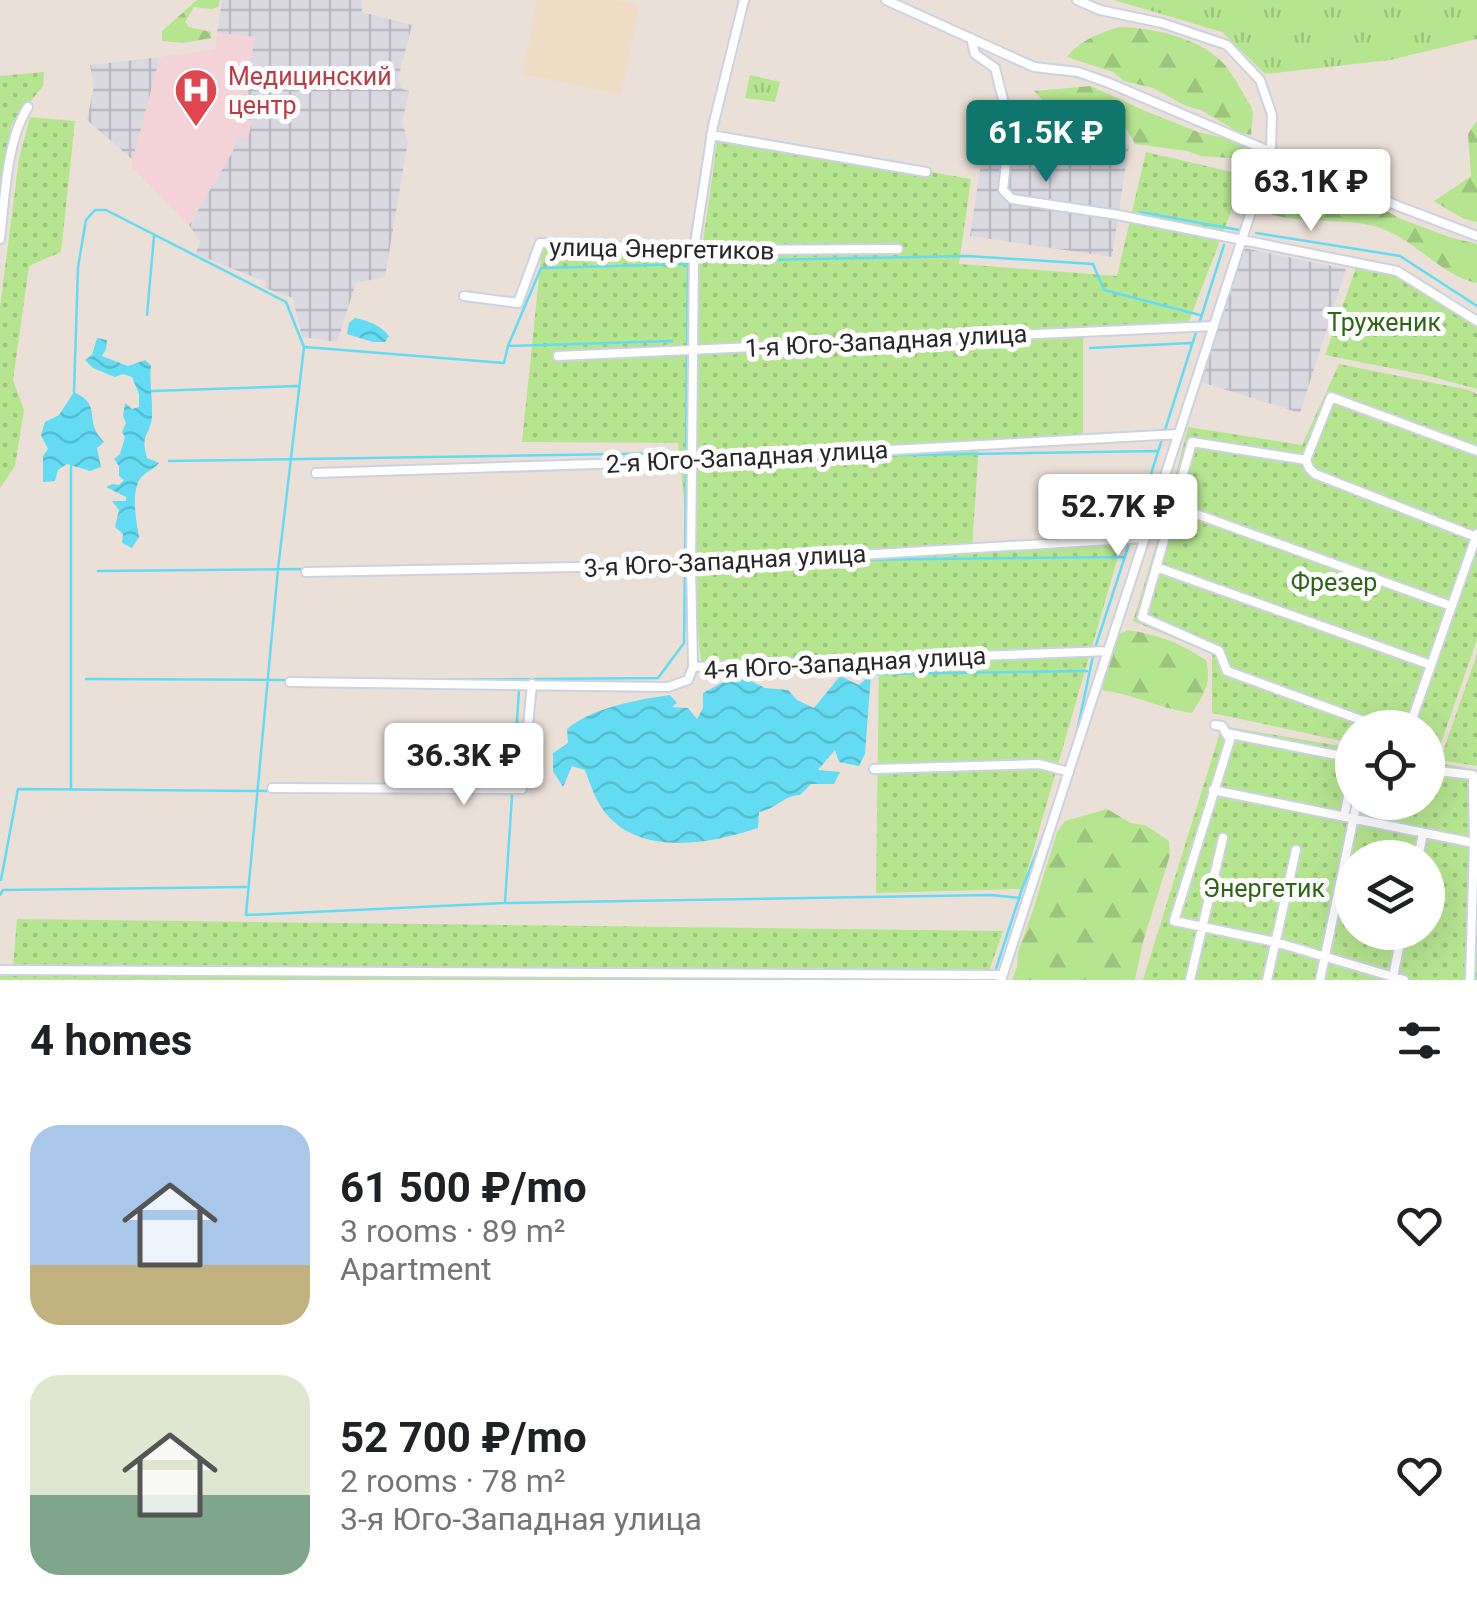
<!DOCTYPE html>
<meta charset="utf-8">
<style>
body{margin:0;font-family:Roboto,sans-serif;background:#f2f2f2;color:#202124;height:100vh;display:flex;flex-direction:column;font-size:38px;white-space:nowrap}
*{box-sizing:border-box;margin:0}
p{font-size:32px;color:#757577}
.icon{flex:none;width:55px;height:55px;fill:none;stroke:currentColor;stroke-width:2;stroke-linecap:round;stroke-linejoin:round}
.map{position:relative;height:980px;overflow:hidden}
.details{display:flex;flex-direction:column;background:#fff;flex:1}
.details>*{flex:none}
.buttons{position:absolute;left:1335px;top:710px;display:grid;gap:20px}
.buttons a{display:grid;place-items:center;width:110px;height:110px;border-radius:50%;background:#fff;box-shadow:0 10px 40px #0002;font-size:50px}
.price{position:absolute;translate:-50% -85px;padding:0 22px;border-radius:10px;background:#fff;color:#222;font-size:32px;line-height:65px;filter:drop-shadow(0 2px 5px #0008)}
.price::after{content:'';position:absolute;left:50%;top:60px;width:30px;height:22px;margin-left:-15px;background:inherit;clip-path:polygon(0 0,100% 0,50% 100%)}
.price.active{background:#0f766e;color:#fff}
ul{padding:0;list-style:none}
li{display:flex;align-items:center;gap:30px;height:250px;padding:0 30px}
li span{display:grid;place-items:center;flex:none;width:280px;height:200px;border-radius:30px;color:#555}
li>.icon{margin-inline-start:auto}
span .icon{width:120px;height:120px;fill:#fffc;stroke-width:1}
li b{font-size:42px}
h2{display:flex;justify-content:space-between;align-items:center;height:120px;padding:0 30px;font-size:42px}
.map>svg:first-child{display:block}
</style>
<div class="map">
<svg width="1477" height="980" viewBox="0 0 1477 980">
<defs>
<pattern id="industrial-grid" width="8" height="8" patternUnits="userSpaceOnUse" patternTransform="scale(2.5)"><rect width="8" height="8" fill="#dad9e2"/><path d="M0 4h8M4 0v8" fill="none" stroke="#bbbac2"/></pattern>
<pattern id="forest-firs" width="22" height="20" patternUnits="userSpaceOnUse" patternTransform="scale(2.5)"><rect width="22" height="20" fill="#b6e590"/><path d="M5 1l3.5 6h-7zM16 11l3.5 6h-7z" fill="#9cc47c"/></pattern>
<pattern id="park-tufts" width="24" height="20" patternUnits="userSpaceOnUse" patternTransform="scale(2.5)"><rect width="24" height="20" fill="#b6e590"/><path d="M3 7l-1-3M5 7V3M7 7l1-3M15 17l-1-3M17 17v-4M19 17l1-3" fill="none" stroke="#9cc47c"/></pattern>
<pattern id="garden-dots" width="8" height="8" patternUnits="userSpaceOnUse" patternTransform="scale(2.5)"><rect width="8" height="8" fill="#b6e590"/><path d="M2 2h.1M6 6h.1" fill="none" stroke="#9cc47c" stroke-width="1.8" stroke-linecap="round"/></pattern>
<pattern id="water-waves" width="16" height="10" patternUnits="userSpaceOnUse" patternTransform="scale(2.5)"><rect width="16" height="10" fill="#63dcf3"/><path d="M0 5q4-4 8 0t8 0" fill="none" stroke="#56bdd0"/></pattern>
</defs>
<rect width="100%" height="100%" fill="#ebe0d7"/>
<path fill="url(#industrial-grid)" d="M222,0H362V12L412,25L398,79L402,89L409,91L402,123L408,141L385,277L356,283L337,342L302,337L293,298L265,288L266,282L196,254L200,241L189,225L233,151L236,136L252,121L244,119L254,37L217,33Z
M160,57L133,160L87,120L94,86L90,65Z
M987,124L1129,145L1112,257L970,236Z
M1244,248L1346,269L1300,413L1201,382Z"/>
<path fill="#eedcc5" d="M537,0H615L639,5L621,94L523,74Z"/>
<path fill="#f3d3d8" d="M217,33L254,37L244,118L252,121L248,139L236,136L233,151L189,225L131,166L160,57L215,49Z"/>
<path fill="url(#forest-firs)" d="M197,0H220L218,7L211,9L194,7L185,22L189,27L211,32V38L183,43L162,41V31Z
M1120,27C1155,28 1201,38 1225,65C1235,77 1242,93 1251,106L1253,113L1251,135L1238,132L1201,110L1186,106L1153,88L1124,81L1113,72L1067,57C1079,41 1101,32 1120,27Z
M1091,86L1145,111L1198,132L1233,140L1245,148L1249,154L1244,159L1201,156L1187,151L1135,144C1110,88 1071,135 1034,91Z
M1477,120V222H1476L1462,218L1434,201L1471,176L1468,134Z
M1275,162L1330,180L1401,219L1449,237L1477,244V283C1444,277 1417,242 1383,229C1343,215 1298,227 1259,210Z
M1128,630C1160,635 1179,643 1206,660C1212,684 1204,693 1192,713C1161,709 1133,694 1102,690L1116,636Z
M1107,809L1131,823L1145,825L1169,841L1170,855L1143,942L1135,980H1012L1017,967L1018,952L1033,910L1057,832L1065,821Z"/>
<path fill="url(#park-tufts)" d="M1114,0H1477V39L1390,60L1265,74L1222,32Z
M750,75L780,82L775,102L745,98Z"/>
<path fill="url(#garden-dots)" fill-rule="evenodd" d="M44,72L43,86L11,126L0,210V76Z
M30,117L75,121L61,252L29,266L13,380L24,410L15,466L0,488V307L19,159Z
M718,136L971,179L959,264L1117,276L1146,152L1245,175L1186,329L1083,336V441L979,445L972,549L1121,546L1022,889L876,893L879,664L702,670L678,443L522,442L542,248L701,256Z
M1356,268L1397,275L1477,328V389L1425,375L1325,355Z
M1339,364L1469,390L1477,394V640L1435,760L1428,759V728H1352V743L1212,713V654L1133,621L1167,509L1188,427L1302,445Z
M1477,654V766L1440,760Z
M1222,726L1352,748V802H1428V761L1477,770V980H1143ZM1352,858H1428V932H1352Z
M17,919L1003,931L986,980H0V968L13,967Z"/>
<path fill="url(#water-waves)" d="M355,318C367,320 382,326 389,336L385,342H373L347,334L349,323Z
M97,338L107,340L106,349L102,356L128,366L145,360L151,365C149,382 153,400 152,417C150,436 140,433 147,458L159,463C153,470 145,472 140,479C131,493 136,520 139,537L132,548L122,543L123,534L115,527L119,510L112,501H126V497L106,487L112,484L119,485L124,480L119,476V466L114,459L120,454L125,437L122,432L126,423L123,416L125,403L132,409L139,407V394L132,377L123,374L115,377L93,368L85,360L92,355Z
M74,392C104,406 82,420 104,442L97,448L101,467L90,471L67,464L58,470L55,481L43,482V456L48,449L41,435L45,422L59,415Z
M871,674L865,754L859,766L839,762L835,750L818,770L840,772L834,784H811L800,795C783,796 778,808 759,812L758,828C714,843 646,856 610,818C597,805 591,787 585,770L572,766L563,787L553,771V753L568,743L567,729C594,707 636,700 670,695L677,703L672,707L688,708L697,719L703,708V693L725,681L747,679L765,688L788,690L797,700L814,708L840,676L859,685Z"/>
<g fill="none" stroke-linecap="round" stroke-linejoin="round">
<path stroke="#63dcf3" stroke-width="2.5" d="M1141,212L1239,230
M1256,233L1400,256L1477,306
M706,261L968,256L1093,264L1104,290L1200,315
M147,315L154,236
M1199,324L1224,245
M509,346L672,341
M305,347L504,363L508,346L541,268L688,264L687,346
M1090,348L1191,343
M796,349H809
M152,391L298,386
M74,392L78,267L86,220L95,210H106L286,302L304,347L278,569L246,915L505,903L991,895L1020,898
M686,456L687,354
M840,456L1157,451
M169,461L686,453
M1132,534L1196,332
M836,560L1123,557
M685,561L686,464
M98,571L307,569
M1095,648L1130,541
M871,674L1087,671
M86,679L285,680
M398,680L658,678L684,643L685,569
M1075,741L1093,656
M71,788V466
M1,880L18,789L270,791
M0,895L3,890L246,887
M505,902L519,690
M995,972L1022,889L1046,829"/>
<g stroke="#ccd2e1" stroke-width="12">
<path id="street" d="M886,0L1034,67L1078,72L1109,83L1398,206L1477,236
M971,38L975,54L995,68L1010,127L1003,190L1012,199L1118,215L1397,271L1477,321
M711,135L926,172
M0,239C5,198 6,141 28,107
M464,296L518,303L540,243L694,250L898,249
M558,356L1214,326
M1306,460L1331,397L1477,451
M316,473L692,461L1179,434
M1174,506L1451,606
M1156,567L1431,665
M306,572L691,565L1145,538
M693,667L691,565L694,250L713,126L744,0
M290,682L668,687L688,680L693,667L1108,651
M1215,725L1222,726L1230,740L1174,921L1275,942L1404,980
M1383,728L1227,671L1219,651L1142,617L1192,442L1306,460L1309,468L1315,474L1476,537
M1409,728L1477,534
M1226,733L1352,758
M874,769L1039,764L1069,772
M1428,770L1473,775L1474,843L1470,980
M272,788L522,789L532,684
M1213,790L1474,843
M1344,817L1352,778
M1418,858L1423,833
M0,970L1002,975
M1393,977L1402,932
M1001,980L1271,150L1272,115L1260,80L1227,45L1162,23L1100,10L1077,0
M1190,980L1223,838
M1267,980L1296,850
M1320,980L1357,802"/>
</g>
<use href="#street" stroke="#fff" stroke-width="8"/>
</g>
<defs>
<g id="hospital-pin" transform="scale(2.25)"><path d="M0 17L-7.5 6A9.5 9.5 0 1 1 7.5 6Z" fill="#e0444e" stroke="#fff"/><path d="M-5-5h3v3.5h4V-5h3V5h-3V1.5h-4V5h-3Z" fill="#fff"/></g>
</defs>
<g fill-rule="evenodd">
<use href="#hospital-pin" x="196" y="90"/>
</g>
<g text-anchor="middle" dominant-baseline="central" stroke-width="10" stroke-linejoin="round" paint-order="stroke">
<g font-size="25" fill="#be3a42" stroke="#fff" text-anchor="start">
<text x="228" y="76">Медицинский<tspan x="228" dy="29">центр</tspan></text>
</g>
<g font-size="25" fill="#272727" stroke="#fff">
<text transform="translate(662 249) rotate(1)">улица Энергетиков</text>
<text transform="translate(886 341) rotate(-3)">1-я Юго-Западная улица</text>
<text transform="translate(747 457) rotate(-3)">2-я Юго-Западная улица</text>
<text transform="translate(725 561) rotate(-3)">3-я Юго-Западная улица</text>
<text transform="translate(845 663) rotate(-3)">4-я Юго-Западная улица</text>
</g>
<g font-size="25" fill="#2e6516" stroke="#fff">
<text x="1384" y="322">Труженик</text>
<text x="1334" y="582">Фрезер</text>
<text x="1264" y="888">Энергетик</text>
</g>
</g>
</svg>
<div class="buttons">
<a><svg class="icon" aria-label="locate" viewBox="0 0 24 24"><circle cx="12" cy="12" r="6"/><path d="M12 2v4M12 18v4M2 12h4M18 12h4"/></svg></a>
<a><svg class="icon" aria-label="layers" viewBox="0 0 24 24"><path d="M12 4l9 5-9 5-9-5zM3 14l9 5 9-5"/></svg></a>
</div>
<b class="price active" style="left:1046px;top:185px">61.5K ₽</b>
<b class="price" style="left:1311px;top:234px">63.1K ₽</b>
<b class="price" style="left:1118px;top:559px">52.7K ₽</b>
<b class="price" style="left:464px;top:808px">36.3K ₽</b>
</div>
<section class="details">
<h2>4 homes<svg class="icon" aria-label="filters" viewBox="0 0 24 24"><path d="M4 7h16M4 17h16"/><circle cx="9" cy="7" r="2"/><circle cx="15" cy="17" r="2"/></svg></h2>
<ul>
<li><span style="background:linear-gradient(#a9c7e8 70%,#c2b280 0)"><svg class="icon" aria-label="home" viewBox="0 0 24 24"><path d="M3 11l9-7 9 7M6 9v11h12V9"/></svg></span><div><b>61 500 ₽/mo</b><p>3 rooms · 89 m²</p><p>Apartment</p></div><svg class="icon" aria-label="heart" viewBox="0 0 24 24"><path d="M12 20l-8-8c-3-5 5-10 8-4 3-6 11-1 8 4z"/></svg></li>
<li><span style="background:linear-gradient(#dfe7d0 60%,#7fa58c 0)"><svg class="icon" aria-label="home" viewBox="0 0 24 24"><path d="M3 11l9-7 9 7M6 9v11h12V9"/></svg></span><div><b>52 700 ₽/mo</b><p>2 rooms · 78 m²</p><p>3-я Юго-Западная улица</p></div><svg class="icon" aria-label="heart" viewBox="0 0 24 24"><path d="M12 20l-8-8c-3-5 5-10 8-4 3-6 11-1 8 4z"/></svg></li>
</ul>
</section>
